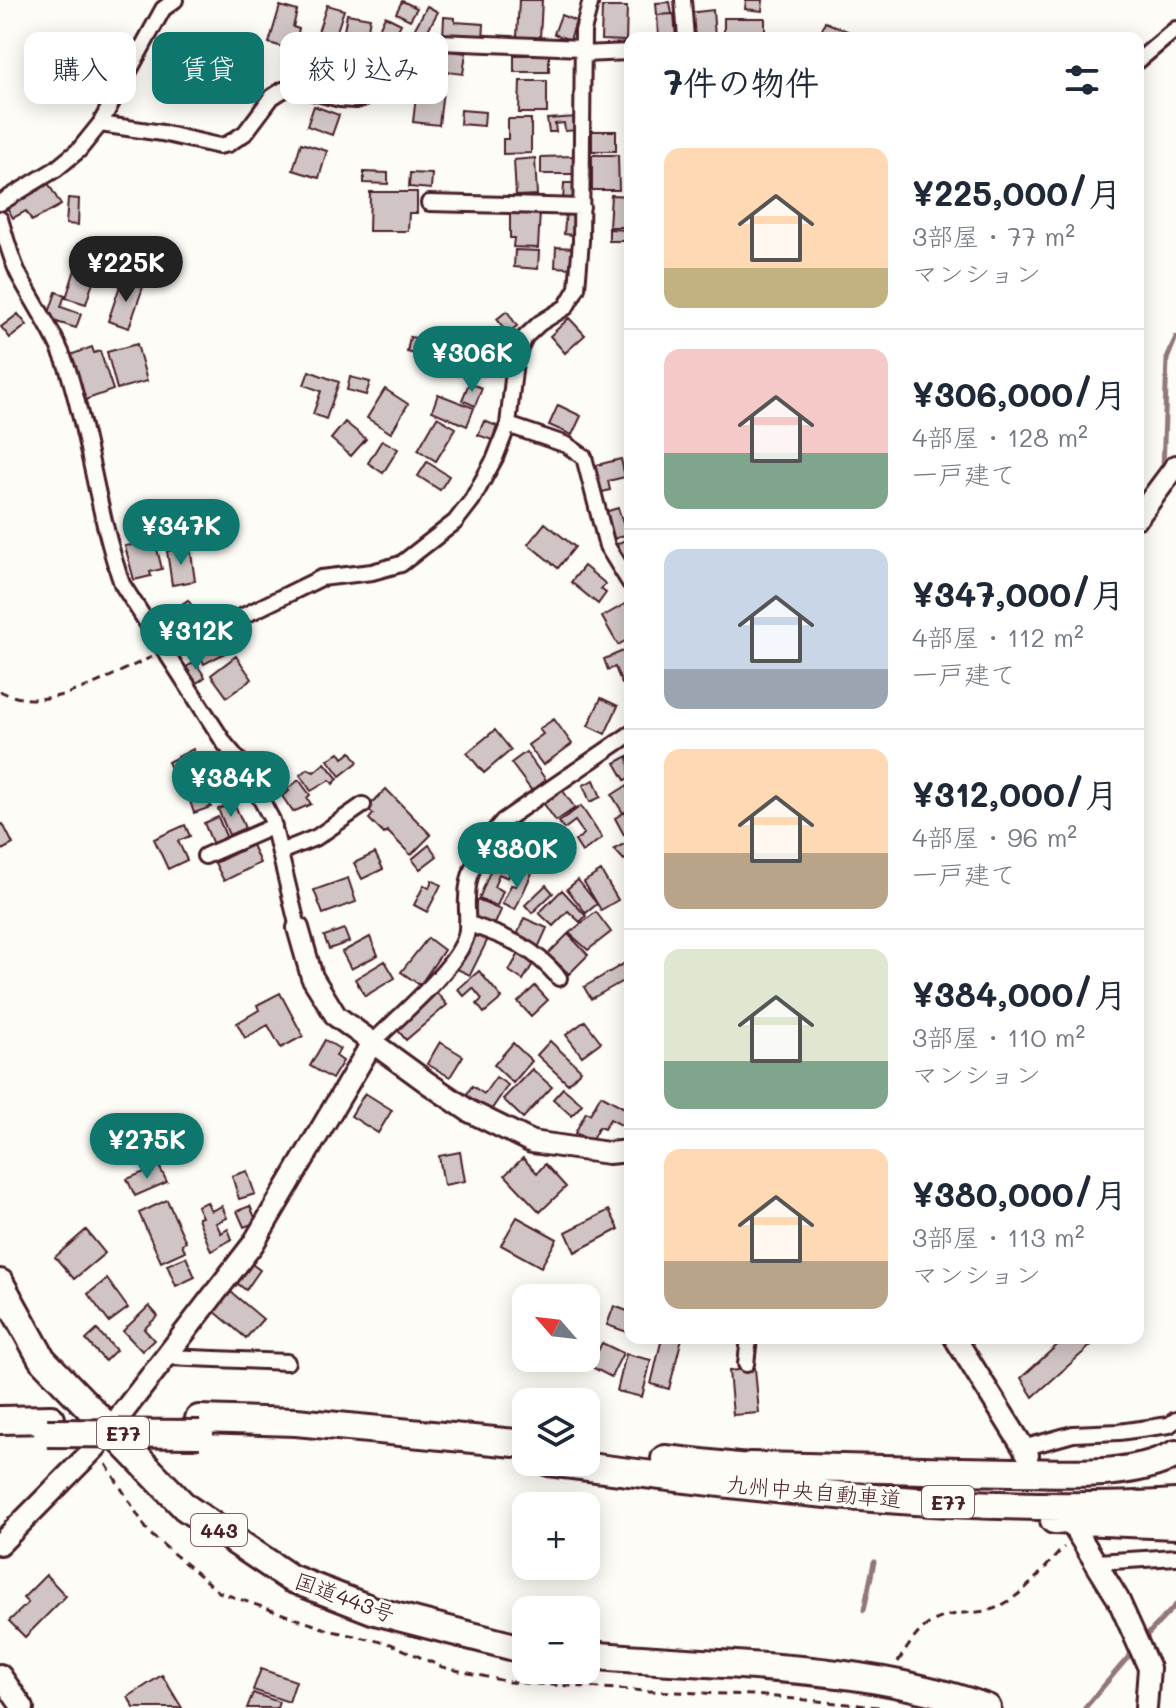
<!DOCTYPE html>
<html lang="ja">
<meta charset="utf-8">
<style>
body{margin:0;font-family:Mali,"Klee One",sans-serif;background:#f6f6f7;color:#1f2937;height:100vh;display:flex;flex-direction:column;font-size:30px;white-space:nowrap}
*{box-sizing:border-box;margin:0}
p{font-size:26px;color:#747a83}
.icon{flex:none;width:44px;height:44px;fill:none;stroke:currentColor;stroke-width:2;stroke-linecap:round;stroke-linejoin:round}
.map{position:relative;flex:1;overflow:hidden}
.drawer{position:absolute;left:624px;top:32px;width:520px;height:1312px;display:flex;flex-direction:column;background:#fff;border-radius:16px;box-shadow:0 4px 20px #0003}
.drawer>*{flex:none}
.top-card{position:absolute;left:24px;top:32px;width:480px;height:72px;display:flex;gap:16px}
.needle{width:52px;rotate:298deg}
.fabs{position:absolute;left:512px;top:1284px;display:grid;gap:16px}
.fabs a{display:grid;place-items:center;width:88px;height:88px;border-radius:16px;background:#fff;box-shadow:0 4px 20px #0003;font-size:40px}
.price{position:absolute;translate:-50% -68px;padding:0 18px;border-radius:28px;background:#0f766e;color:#fff;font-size:26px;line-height:52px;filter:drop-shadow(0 2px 4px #0008)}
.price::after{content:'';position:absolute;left:50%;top:48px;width:24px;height:18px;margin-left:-12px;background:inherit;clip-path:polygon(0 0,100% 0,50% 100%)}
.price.active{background:#222;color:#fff}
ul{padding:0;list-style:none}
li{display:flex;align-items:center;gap:24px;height:200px;padding:0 40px}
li+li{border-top:2px solid #e0e1e3}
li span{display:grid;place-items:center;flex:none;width:224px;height:160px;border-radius:16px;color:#555}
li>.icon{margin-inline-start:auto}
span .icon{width:96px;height:96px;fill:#fffc;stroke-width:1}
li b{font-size:34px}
h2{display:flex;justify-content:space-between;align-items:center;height:96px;padding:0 40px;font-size:34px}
.chip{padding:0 28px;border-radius:16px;background:#fff;box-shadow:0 4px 20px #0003;font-size:28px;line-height:72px}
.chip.active{background:#0f766e;color:#fff}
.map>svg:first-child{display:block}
</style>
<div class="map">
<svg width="1176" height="1708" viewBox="0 0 1176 1708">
<rect width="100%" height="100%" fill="#fdfcf7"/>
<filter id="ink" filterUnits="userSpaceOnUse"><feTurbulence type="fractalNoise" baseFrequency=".0125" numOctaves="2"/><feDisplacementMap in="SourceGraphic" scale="16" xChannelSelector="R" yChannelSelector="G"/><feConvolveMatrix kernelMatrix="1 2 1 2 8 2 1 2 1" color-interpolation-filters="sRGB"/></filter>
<g filter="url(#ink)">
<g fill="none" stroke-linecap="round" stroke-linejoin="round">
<path stroke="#91777b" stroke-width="5" d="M1163,470L1167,359L1176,337
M864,1610L874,1562
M1144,1638L1176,1605
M1085,1708L1135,1649"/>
</g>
<path fill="#d0c5c4" stroke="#4a1f2b" stroke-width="2" d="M519,0H542L540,39L517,37Z
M746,0H763L762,11L745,9Z
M402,1L417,8L410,20L396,13Z
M670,2L672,14L657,15L656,3Z
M327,5L344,10L332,46L315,41Z
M280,6L297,11L293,27L299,29L293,50L269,43Z
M427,6L438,12L425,35L414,30Z
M602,7H627L626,41L601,40Z
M713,10L715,38H690L688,13Z
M347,14L370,18L364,52L341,48Z
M674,14L676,38H659L657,15Z
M561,15L576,21L570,40L554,34Z
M385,16L401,24L389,47L374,40Z
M444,17L455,18V22L484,24L483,41L443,38Z
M724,18H765V33H724Z
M825,22L850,32L848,38H819Z
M441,50L466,53L463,74L438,71Z
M514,55H549V72H514Z
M418,79L444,82L439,125L413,122Z
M520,81H547V113H519Z
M314,106L339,115L332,135L307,126Z
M461,110L485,112L484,126L460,124Z
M578,117L579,130L565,131L564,123L555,124L556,132H549L547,119Z
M508,119H531V153L503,154V139H508Z
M592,131H616V151H592Z
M301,143L327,151L319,178L293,170Z
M592,155H618L619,190H592Z
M574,156V174H541V157Z
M535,158L537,195L516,196L514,160Z
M364,172L388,173V184L364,183Z
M410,173L432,174L431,189L409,187Z
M48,183L61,205L32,221L26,211L13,218L6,206Z
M564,183H576V202H563Z
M370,192H417V213H409L408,231H369Z
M611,195L630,196V227H609Z
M68,198L79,199L78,225L66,224Z
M566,210L575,211L573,235L564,234Z
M510,211L540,212L538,248L513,247L514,238H510Z
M609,229L629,230L628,241H609Z
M556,247L573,248L572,268L555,267Z
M515,250L539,251L538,269L514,267Z
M78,260L98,266L86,304L66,298Z
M122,280L143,287L129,328L108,321Z
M56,292L65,295L61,307L81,314L76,328L47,319Z
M507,311L517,326L507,333L497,319Z
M18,314L27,325L10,338L1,327Z
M569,318L585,335L565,353L550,336Z
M410,337L422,339L419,355L407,352Z
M137,344L147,381L117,389L107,352Z
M92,347L94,353L100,351L113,390L85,400L70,355Z
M309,371L339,382L326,419L313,414L321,391L304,385Z
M350,377L370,382L366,395L347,390Z
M469,383L482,388L475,406L462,400Z
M385,389L408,404L391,433L367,418Z
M438,394L474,408L467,426L432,411Z
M558,405L581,416L572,435L549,425Z
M437,417L456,428L436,461L418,450Z
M484,421L497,426L492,440L478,435Z
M345,422L366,439L351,456L331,439Z
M382,440L398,449L383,473L368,463Z
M621,459L625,477L608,481L610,490L599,493L593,466Z
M427,462L449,476L440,490L418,476Z
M618,508L624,526L630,524V533L614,539L605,512Z
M545,523L575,547L558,568L528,544Z
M630,537V563L627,565L616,545Z
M155,541L162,569L150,572L151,576L134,580L125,546Z
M184,548L185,554L191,553L195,581L172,585L167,551Z
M584,566L606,584L601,589L606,593L598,604L571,582Z
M188,600L199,616L178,632L166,615Z
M630,601V626L628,627L630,638L618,645L602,617Z
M221,639L227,652L204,664L198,651Z
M628,649L630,681L622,684L615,667L608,670L604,659Z
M236,656L252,679L227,697L211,675Z
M195,662L205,677L197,683L186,667Z
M601,698L618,706L605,734L588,726Z
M554,719L572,744L543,765L528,745L543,734L539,729Z
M495,730L511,750L484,773L467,753Z
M193,749L197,757L184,763L196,787L183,793L168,762Z
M339,752L343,758L351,752L358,762L340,776L328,760Z
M526,752L546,780L532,791L511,763Z
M628,756L630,777L625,780L615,763Z
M325,763L338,779L333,784L330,780L311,791L300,775L308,769L314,772Z
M299,780L310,795L307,798L311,804L293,812L282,796L289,791L287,789Z
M594,780L601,797L590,802L583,785Z
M626,786L630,792V809L623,813L612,795Z
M561,788L575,808L556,821L542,801Z
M386,789L431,835L411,855L387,831L384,834L369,819L373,814L367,808Z
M207,795L211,807L194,813L190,801Z
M234,803L245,828L229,835L218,809Z
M581,806L602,838L582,852L575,841L584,834L575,821L564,829L559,822Z
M625,812L630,821V832L624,835L615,818Z
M218,817L228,841L214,847L204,823Z
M514,820L532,840L526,846L516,835L501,848L492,839Z
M3,824L13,844L0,851V825Z
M185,825L190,836L178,841L187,860L168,869L154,839Z
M630,841V857L624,860L614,849Z
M252,845L260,863L224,881L215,863Z
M429,845L437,856L420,869L412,859Z
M375,853L383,869L362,879L354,863Z
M495,859L513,867L508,878L499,874L494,887L503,891L497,906L479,899Z
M525,867L533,871L515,910L502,904L511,885L516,886Z
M601,871L618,900L601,910L584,882Z
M348,878L356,902L323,914L314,890Z
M432,880L441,885L427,912L414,905L424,885L429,888Z
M578,880L597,904L586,913L567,889Z
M546,885L553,893L532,913L525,905Z
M562,890L586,916L580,922L568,911L553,926L539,913Z
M477,900L501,910L493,929L469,918Z
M596,912L611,932L588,950L569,933Z
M524,918L547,928L538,948L516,938Z
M344,929L349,942L329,949L324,936Z
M476,930L489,937L470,975L457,969Z
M568,934L588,955L569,974L548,954Z
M370,937L378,955L351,969L342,952Z
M428,938L444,950L420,985L401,972Z
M521,950L536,959L523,980L509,971Z
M630,960V977L591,999L584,987Z
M385,961L395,978L365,996L355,979Z
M479,971L502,998L484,1013L477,1004L482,999L473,988L464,996L458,989Z
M535,986L548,1000L531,1016L518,1002Z
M280,993L303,1036L281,1048L268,1025L245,1038L237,1023L259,1010L257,1005Z
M437,993L447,1005L406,1040L396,1028Z
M585,1021L601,1042L582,1056L566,1035Z
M325,1040L340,1049L336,1056L343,1061L332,1079L310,1066Z
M550,1041L581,1070L568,1084L537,1055Z
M440,1042L463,1056L450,1077L427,1064Z
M513,1043L532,1061L513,1083L494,1065Z
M532,1069L552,1087L523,1118L503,1099Z
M496,1077L508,1085L487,1116L463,1100L472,1086L484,1094Z
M563,1088L582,1104L572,1116L553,1099Z
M365,1093L392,1110L378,1133L351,1116Z
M601,1095L630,1111V1117L625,1127L610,1119L604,1129L599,1127L591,1141L575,1133L586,1112L590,1114Z
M460,1152L465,1181L444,1185L439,1156Z
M523,1158L537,1173L545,1164L566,1187L540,1212L505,1175Z
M159,1166L167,1182L135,1196L127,1179Z
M247,1171L255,1194L239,1199L232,1176Z
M167,1200L186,1242L182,1244L185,1251L161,1262L139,1213Z
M207,1202L211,1211L222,1206L227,1218L216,1223L221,1233L228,1229L232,1239L211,1251L198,1218L202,1217L197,1206Z
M250,1206L257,1222L244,1227L237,1211Z
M609,1210L619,1229L575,1252L566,1232Z
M517,1217L557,1239L541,1267L501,1245Z
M86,1230L105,1253L74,1279L55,1257Z
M186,1257L195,1277L176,1286L167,1265Z
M249,1262L260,1270L246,1290L234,1281Z
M107,1279L128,1308L109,1322L88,1294Z
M231,1292L263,1319L246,1338L214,1311Z
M149,1306L158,1316L144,1329L154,1340L142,1351L123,1331Z
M614,1306L630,1312V1333L607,1325Z
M97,1330L116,1350L105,1361L86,1340Z
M662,1338H682L669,1389L651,1384Z
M1065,1338H1093L1096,1341L1033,1397L1021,1378Z
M602,1343L623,1353L611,1377L590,1366Z
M626,1354L651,1360L642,1397L617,1391Z
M755,1368L759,1413L733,1415L729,1371Z
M46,1575L66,1596L25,1637L9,1621L28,1603L23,1598Z
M261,1669L296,1681L289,1702L253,1690Z
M162,1675L182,1708H134L128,1697Z
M253,1693L279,1702L277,1708H247Z"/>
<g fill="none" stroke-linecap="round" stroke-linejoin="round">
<path stroke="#d9d0ce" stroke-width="20" stroke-dasharray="20 10" stroke-linecap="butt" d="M1032,1462L1067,1516"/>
<g stroke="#4a1f2b" stroke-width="20">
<path id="street" d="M683,0L686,38
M582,54L630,52
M1138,61L1176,29
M100,124L162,133L219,146L228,144L245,133L272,97L283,90L294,87L340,99L355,100L366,97L382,83L396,59L414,44L439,42L582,48
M0,203L56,169L79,150L100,124L163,9L175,0
M429,203L582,207
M0,219C6,238 11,260 20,277C37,308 57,337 68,370C90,440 98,515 122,584L225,744L242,764L272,820L298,928
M508,425L567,445L584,457L607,546L630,583
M166,650L196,639L321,578L372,572L401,564L455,522L472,500L495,458L508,425L515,361L525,337L540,323L566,307L577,288L581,241L583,31L591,0
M280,852L317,837L363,805
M205,856L274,826
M467,923C507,938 530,944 559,978
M372,1043C396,1019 457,968 466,936C469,924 466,910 467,898C467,869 484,842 503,821L630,734
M166,1357L287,1362
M746,1364L749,1338
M1023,1448L1073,1434L1119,1432L1169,1425L1176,1420
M1097,1562L1176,1557"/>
</g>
<g stroke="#4a1f2b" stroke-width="26">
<path id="secondary" d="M1138,517L1176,466
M298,928L312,977L336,1016L428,1083L469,1111L532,1142L608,1153L630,1151
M955,1338L1028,1455
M1073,1526L1118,1599L1149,1668L1146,1708
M0,1544L96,1447L253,1244L372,1043
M0,1675L23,1708"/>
</g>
<g stroke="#4a1f2b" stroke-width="32">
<path id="highway" d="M0,1283L42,1359L185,1507L290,1578L375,1611L526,1650
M199,1419L296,1422L526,1444
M0,1420L51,1419
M665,1459L765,1470
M549,1462C756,1488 967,1516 1176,1503
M750,1466C838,1467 926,1471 1013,1472C1066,1472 1128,1479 1176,1454
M1054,1520L1176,1525
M586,1655C721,1667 858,1662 987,1708"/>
</g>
<path stroke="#4a1f2b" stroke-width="3" stroke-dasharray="8 6" stroke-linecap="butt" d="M0,691C47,716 107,676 152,657
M106,1464L149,1533L219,1592L332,1631L391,1644L442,1667L509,1682L647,1691L754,1695L879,1707
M898,1662C917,1632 926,1617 964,1613C976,1612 989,1612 1000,1606C1025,1594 1045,1567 1064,1547"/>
<use href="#street" stroke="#fdfcf7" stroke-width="14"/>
<use href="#secondary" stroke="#fdfcf7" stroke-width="20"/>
<use href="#highway" stroke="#fdfcf7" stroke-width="26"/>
<g stroke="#4a1f2b" stroke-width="32" stroke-linecap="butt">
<path id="highway-bridge" d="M47,1433L200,1434"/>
</g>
<use href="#highway-bridge" stroke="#fdfcf7" stroke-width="26"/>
</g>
</g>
<g text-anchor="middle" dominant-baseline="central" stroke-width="6" stroke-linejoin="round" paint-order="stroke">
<g fill="#fdfcf7" stroke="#806168" stroke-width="2">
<rect x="97" y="1417" width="52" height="32" rx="6"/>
<rect x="922" y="1486" width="52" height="32" rx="6"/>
<rect x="191" y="1514" width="56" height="32" rx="6"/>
</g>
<g font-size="20" font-weight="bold" fill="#4a1f2b">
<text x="123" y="1433">E77</text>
<text x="948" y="1502">E77</text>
<text x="219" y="1530">443</text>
</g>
<g font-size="22" fill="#4a1f2b" stroke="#fdfcf7">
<text transform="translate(814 1491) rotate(5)">九州中央自動車道</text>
<text transform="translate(345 1597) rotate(20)">国道443号</text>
</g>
</g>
</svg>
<div class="fabs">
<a><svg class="needle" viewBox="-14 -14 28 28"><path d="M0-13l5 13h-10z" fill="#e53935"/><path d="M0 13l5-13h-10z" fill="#747a83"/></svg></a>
<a><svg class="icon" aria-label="layers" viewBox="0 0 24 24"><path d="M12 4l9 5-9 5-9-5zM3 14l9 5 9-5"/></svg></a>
<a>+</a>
<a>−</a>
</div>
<b class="price active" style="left:126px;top:304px">¥225K</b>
<b class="price" style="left:472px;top:394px">¥306K</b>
<b class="price" style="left:181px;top:567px">¥347K</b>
<b class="price" style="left:196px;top:672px">¥312K</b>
<b class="price" style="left:231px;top:819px">¥384K</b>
<b class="price" style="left:517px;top:890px">¥380K</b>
<b class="price" style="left:147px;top:1181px">¥275K</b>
<div class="top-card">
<a class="chip">購入</a>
<a class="chip active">賃貸</a>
<a class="chip">絞り込み</a>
</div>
<section class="drawer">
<h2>7件の物件<svg class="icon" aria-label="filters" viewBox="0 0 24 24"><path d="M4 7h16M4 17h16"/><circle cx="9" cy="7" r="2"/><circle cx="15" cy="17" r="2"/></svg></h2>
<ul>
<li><span style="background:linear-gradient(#ffd9b3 75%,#c2b280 0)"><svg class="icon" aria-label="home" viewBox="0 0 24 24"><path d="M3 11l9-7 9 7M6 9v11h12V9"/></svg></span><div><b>¥225,000/月</b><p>3部屋 · 77 m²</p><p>マンション</p></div></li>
<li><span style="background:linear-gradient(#f6c9c9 65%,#7fa58c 0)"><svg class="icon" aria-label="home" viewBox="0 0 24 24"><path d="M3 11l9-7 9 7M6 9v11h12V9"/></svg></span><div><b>¥306,000/月</b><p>4部屋 · 128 m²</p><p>一戸建て</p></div></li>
<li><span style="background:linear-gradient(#c9d6e8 75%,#9aa5b1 0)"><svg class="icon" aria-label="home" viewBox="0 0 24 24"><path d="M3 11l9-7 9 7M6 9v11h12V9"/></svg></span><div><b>¥347,000/月</b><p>4部屋 · 112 m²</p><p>一戸建て</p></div></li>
<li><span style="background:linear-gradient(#ffd9b3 65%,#b9a48a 0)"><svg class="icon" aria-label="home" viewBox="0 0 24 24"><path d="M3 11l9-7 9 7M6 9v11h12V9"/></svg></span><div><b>¥312,000/月</b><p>4部屋 · 96 m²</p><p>一戸建て</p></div></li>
<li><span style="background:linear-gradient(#dfe7d0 70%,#7fa58c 0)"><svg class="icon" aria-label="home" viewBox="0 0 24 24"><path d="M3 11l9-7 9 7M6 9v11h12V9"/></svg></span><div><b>¥384,000/月</b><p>3部屋 · 110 m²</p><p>マンション</p></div></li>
<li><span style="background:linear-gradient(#ffd9b3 70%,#b9a48a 0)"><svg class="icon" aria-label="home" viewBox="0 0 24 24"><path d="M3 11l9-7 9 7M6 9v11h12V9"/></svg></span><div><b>¥380,000/月</b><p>3部屋 · 113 m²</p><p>マンション</p></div></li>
</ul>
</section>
</div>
